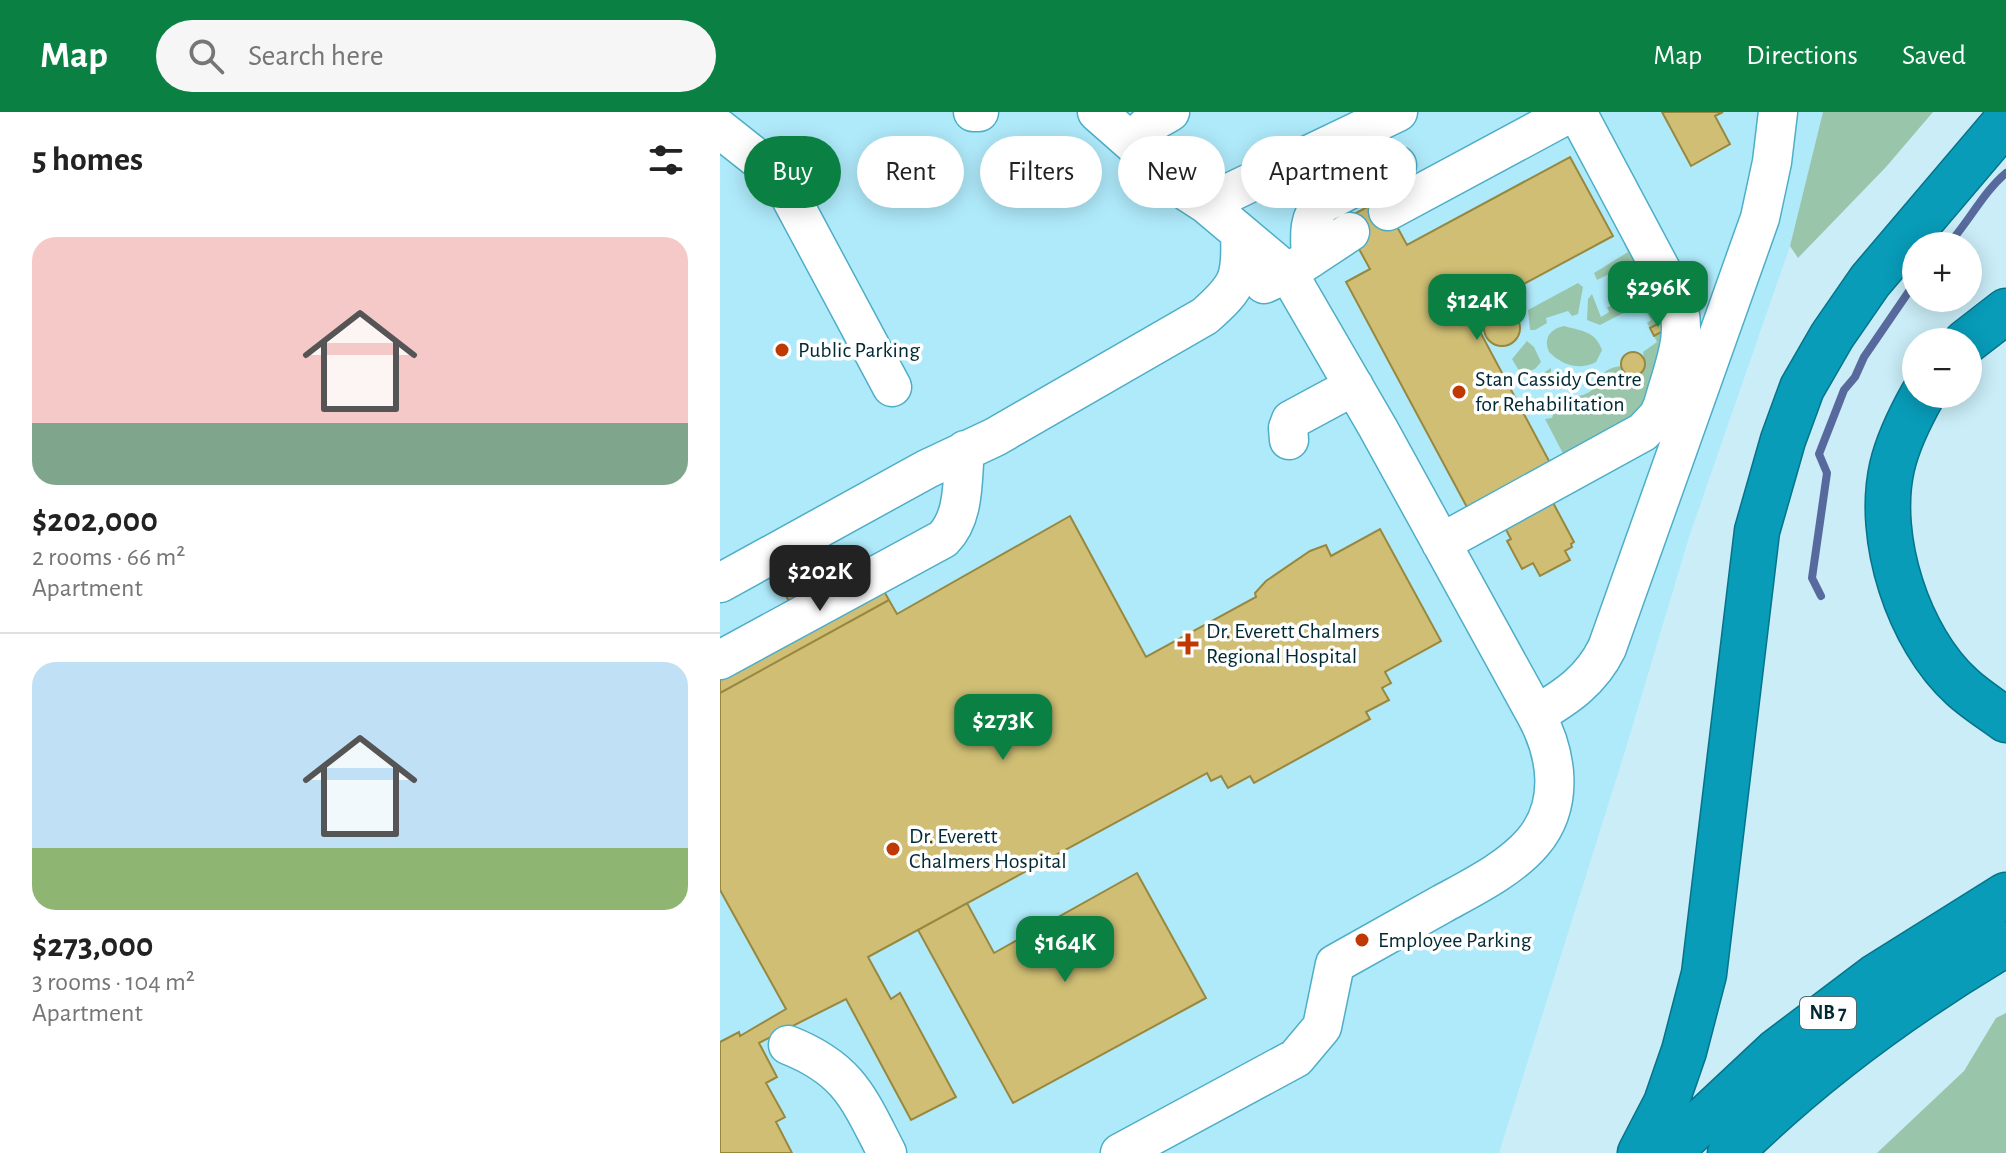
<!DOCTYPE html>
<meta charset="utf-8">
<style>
body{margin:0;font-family:"Alegreya Sans",sans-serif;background:#f6f6f6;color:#222;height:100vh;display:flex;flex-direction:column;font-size:30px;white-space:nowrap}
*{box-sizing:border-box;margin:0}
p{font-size:26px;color:#767676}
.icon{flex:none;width:44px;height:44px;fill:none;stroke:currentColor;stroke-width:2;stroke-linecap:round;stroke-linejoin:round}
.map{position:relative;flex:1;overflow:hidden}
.sheet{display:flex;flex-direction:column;background:#fff;width:720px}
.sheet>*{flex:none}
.hud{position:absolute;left:24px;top:24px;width:760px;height:72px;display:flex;gap:16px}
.controls{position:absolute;left:1182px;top:120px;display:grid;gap:16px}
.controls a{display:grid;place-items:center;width:80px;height:80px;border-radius:50%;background:#fff;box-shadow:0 4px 20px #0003;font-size:40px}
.price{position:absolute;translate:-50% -68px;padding:0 18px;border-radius:16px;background:#0b8043;color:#fff;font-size:26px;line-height:52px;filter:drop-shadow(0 2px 4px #0008)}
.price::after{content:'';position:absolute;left:50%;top:48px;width:24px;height:18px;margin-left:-12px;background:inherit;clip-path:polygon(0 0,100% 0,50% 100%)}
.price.active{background:#222;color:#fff}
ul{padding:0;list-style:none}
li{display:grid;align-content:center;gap:16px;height:424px;padding:0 32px}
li+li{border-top:2px solid #e0e0e0}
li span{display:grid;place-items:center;height:248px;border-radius:24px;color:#555}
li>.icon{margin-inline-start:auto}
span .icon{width:144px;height:144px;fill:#fffc;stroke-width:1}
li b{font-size:34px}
h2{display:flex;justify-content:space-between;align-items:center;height:96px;padding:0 32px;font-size:34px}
.tag{padding:0 28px;border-radius:36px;background:#fff;box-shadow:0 4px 20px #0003;font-size:28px;line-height:72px}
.tag.active{background:#0b8043;color:#fff}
header{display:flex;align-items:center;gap:48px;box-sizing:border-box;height:112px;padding:0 40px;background:#0b8043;color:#fff}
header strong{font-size:38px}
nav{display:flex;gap:44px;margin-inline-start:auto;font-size:28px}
.search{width:560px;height:72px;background:#f6f6f6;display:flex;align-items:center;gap:20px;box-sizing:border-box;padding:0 28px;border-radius:44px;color:#767676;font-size:30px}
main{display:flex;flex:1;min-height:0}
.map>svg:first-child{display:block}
</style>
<header>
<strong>Map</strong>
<div class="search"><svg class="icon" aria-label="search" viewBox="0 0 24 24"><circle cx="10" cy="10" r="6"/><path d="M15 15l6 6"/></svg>Search here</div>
<nav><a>Map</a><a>Directions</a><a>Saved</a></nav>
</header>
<main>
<section class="sheet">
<h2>5 homes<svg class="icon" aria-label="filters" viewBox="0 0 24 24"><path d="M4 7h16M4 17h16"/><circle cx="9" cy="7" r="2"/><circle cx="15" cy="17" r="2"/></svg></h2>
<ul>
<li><span style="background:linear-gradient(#f6c9c9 75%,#7fa58c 0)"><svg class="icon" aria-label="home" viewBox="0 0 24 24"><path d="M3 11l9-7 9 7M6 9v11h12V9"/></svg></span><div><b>$202,000</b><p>2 rooms · 66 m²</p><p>Apartment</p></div></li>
<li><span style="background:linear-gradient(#bfe0f5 75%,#8fb573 0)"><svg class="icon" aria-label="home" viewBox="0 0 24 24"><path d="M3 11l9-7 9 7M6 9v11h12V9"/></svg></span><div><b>$273,000</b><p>3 rooms · 104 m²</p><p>Apartment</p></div></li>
</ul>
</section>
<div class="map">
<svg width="1286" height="1041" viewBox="0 0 1286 1041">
<rect width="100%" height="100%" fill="#caedf7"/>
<path fill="#afeafb" d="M0,0H1103L1070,134L969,425L905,639L779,1041H0Z"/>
<path fill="#99c6aa" d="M1103,0H1213L1166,55L1078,146L1070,134Z
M907,130L946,208L951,227L931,297L923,310L848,351L825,307L832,306C834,300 836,293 842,289C851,283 862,287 873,277C886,265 878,257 902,254L905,261L914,264L922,260L925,251L923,240L937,230L934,224L945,218L941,210L930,216L927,211L931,208L926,199L922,201L916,190L909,194L911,197L880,213L867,208L868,187L872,182L881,205L889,200L887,195L906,190L902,183L909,179L903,168L895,172L889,162L877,168L874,161L908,140L904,132Z
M858,171L863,175L858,202L852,204L848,199L826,206L827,211L815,218H810L808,198Z
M844,214C860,219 875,218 882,238L876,250C859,259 842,253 829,240C823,226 830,217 844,214Z
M807,229L814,235L821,250L815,257L804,261L798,257L792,247Z
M831,256V261L840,266L842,262L844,270L841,278L811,269Z
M1286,901V1041H1157L1244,959L1276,906Z"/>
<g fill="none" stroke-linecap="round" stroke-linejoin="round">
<path stroke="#586a9d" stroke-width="8" d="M1227,134C1248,111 1264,79 1286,61
M1101,484L1092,466L1107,361L1099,342L1124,278L1135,265L1144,245L1196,169"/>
</g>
<path fill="#cfbe74" stroke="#98883f" stroke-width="2" d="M1003,0L995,4L1010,32L971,54L942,0Z
M850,45L893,124L750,201L844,377L830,385L854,430L851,432L852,435L845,439L850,448L820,464L813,451L802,457L787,429L791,427L784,414L763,425L626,170L650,157L623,108L662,87L687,133Z
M764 216a18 18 0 1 1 36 0a18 18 0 1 1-36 0Z
M941,210L945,218L934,224L930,216Z
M901 252a12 12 0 1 1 24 0a12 12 0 1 1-24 0Z
M350,404L426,545L536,485L535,481L546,469L590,439L606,433L611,444L660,417L721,529L665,560L671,571L662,576L669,588L646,600L650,607L534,671L530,664L508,676L501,664L491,669L487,661L148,845L171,887L180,881L236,985L191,1008L126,887L39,931L57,965L46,971L65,1005L56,1010L72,1041H0V930L19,920L20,924L66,897L0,778V581L169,488L177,502Z
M143,442L169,488L0,581V565L85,518L66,484Z
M83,451L86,455L75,461L73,456Z
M417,761L486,886L293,991L198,818L247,791L274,841Z"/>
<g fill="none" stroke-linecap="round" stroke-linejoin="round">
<g stroke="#4faec7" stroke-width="41">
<path id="minor" d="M253,0H259
M377,0L469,81L486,92L568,161L658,316L816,603C837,642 845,692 813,730C790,757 753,775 722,792C687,812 651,832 615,852L602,915L576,946L400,1041
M0,17L39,48L66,77L172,275
M411,30L429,12L450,0
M486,92L678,0
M668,99L852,0
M591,146C590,126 587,107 602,92L677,53
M544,172L568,161L630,120
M569,328L568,316L571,308L634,274
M721,431L923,320L938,304L943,293C953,255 971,220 954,182L857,0
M0,471L207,357L275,325L485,204C519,174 522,166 520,121
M0,548L223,427C245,405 242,369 245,338
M816,603C846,585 871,569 887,536L1040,106L1052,50L1058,0
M68,933C129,957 139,987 167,1041"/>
</g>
<g stroke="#05748a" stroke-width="47">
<path id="highway" d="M1246,230L1286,199
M1203,282C1190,305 1178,329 1172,355C1156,426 1188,526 1242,575C1255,587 1271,597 1286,608
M920,1041L946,991L964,939L984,862L1037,419L1063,328L1082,276L1112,224L1150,169L1286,9
M948,1041L1057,939L1155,865L1286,783
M1010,1041C1093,959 1186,891 1286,832"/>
</g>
<use href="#minor" stroke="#fff" stroke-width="38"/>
<use href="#highway" stroke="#089cb9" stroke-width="44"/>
</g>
<g fill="#c13902" stroke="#fff" stroke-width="3">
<circle cx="62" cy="238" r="8"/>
<circle cx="739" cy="280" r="8"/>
<path d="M464 520h8v8h8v8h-8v8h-8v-8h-8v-8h8z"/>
<circle cx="173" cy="737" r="8"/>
<circle cx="642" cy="828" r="8"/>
</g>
<g text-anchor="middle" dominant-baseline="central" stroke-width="7" stroke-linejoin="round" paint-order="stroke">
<rect fill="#fff" stroke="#4c6970" stroke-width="2" x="1080" y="885" width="56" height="32" rx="6"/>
<g font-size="20" font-weight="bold" fill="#002933">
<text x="1108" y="901">NB 7</text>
</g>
<g font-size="22" fill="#002933" stroke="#fff" text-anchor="start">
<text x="78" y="238">Public Parking</text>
<text x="755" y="267">Stan Cassidy Centre<tspan x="755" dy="25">for Rehabilitation</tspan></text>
<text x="486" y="519">Dr. Everett Chalmers<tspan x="486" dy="25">Regional Hospital</tspan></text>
<text x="189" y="724">Dr. Everett<tspan x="189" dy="25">Chalmers Hospital</tspan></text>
<text x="658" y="828">Employee Parking</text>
</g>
</g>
</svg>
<div class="controls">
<a>+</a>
<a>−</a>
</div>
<b class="price" style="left:938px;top:217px">$296K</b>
<b class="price" style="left:757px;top:230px">$124K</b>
<b class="price active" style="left:100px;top:501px">$202K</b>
<b class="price" style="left:283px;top:650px">$273K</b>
<b class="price" style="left:345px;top:872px">$164K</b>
<div class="hud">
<a class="tag active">Buy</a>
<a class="tag">Rent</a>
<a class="tag">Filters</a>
<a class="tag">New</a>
<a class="tag">Apartment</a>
</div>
</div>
</main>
